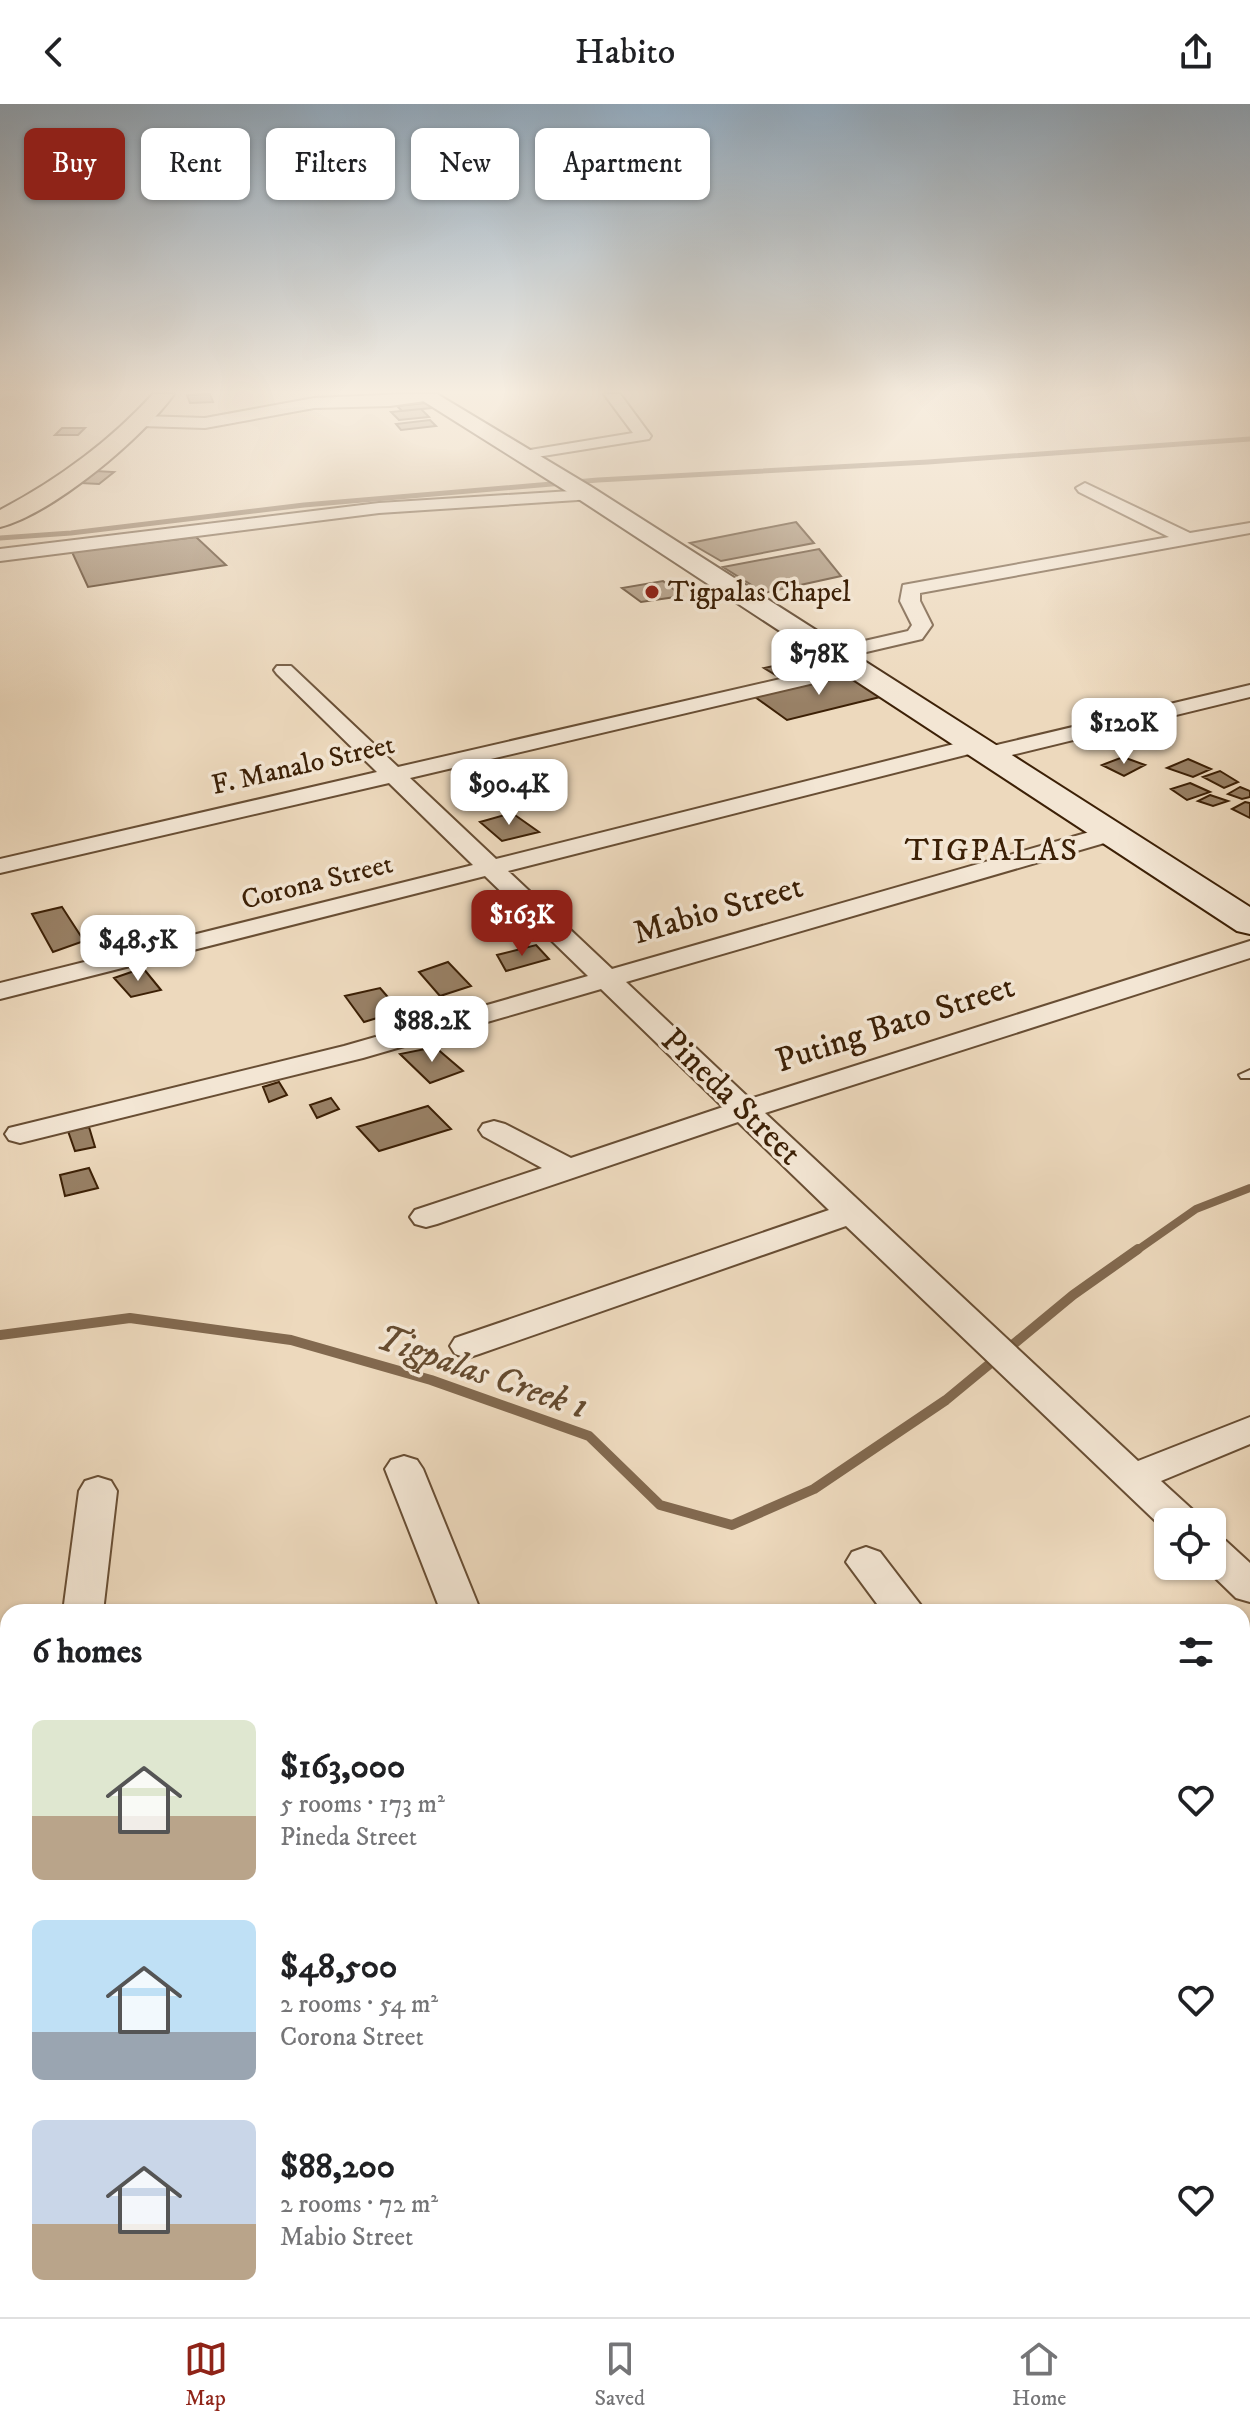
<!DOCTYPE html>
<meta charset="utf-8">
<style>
body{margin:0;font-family:"IM FELL DW Pica",serif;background:#f2f2f2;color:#202124;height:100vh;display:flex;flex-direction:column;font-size:30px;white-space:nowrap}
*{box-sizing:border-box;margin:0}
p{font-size:26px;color:#757577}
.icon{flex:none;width:44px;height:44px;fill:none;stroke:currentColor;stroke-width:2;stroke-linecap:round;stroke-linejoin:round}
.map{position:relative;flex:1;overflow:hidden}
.drawer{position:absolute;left:0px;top:1500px;width:1250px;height:714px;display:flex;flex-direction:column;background:#fff;border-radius:24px 24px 0 0;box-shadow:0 2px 6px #0004}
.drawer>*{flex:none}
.hud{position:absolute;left:24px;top:24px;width:800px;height:72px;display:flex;gap:16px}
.buttons{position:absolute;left:1154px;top:1404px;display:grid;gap:16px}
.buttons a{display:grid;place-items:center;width:72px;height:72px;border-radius:12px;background:#fff;box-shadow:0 2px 6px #0004;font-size:40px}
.price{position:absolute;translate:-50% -68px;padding:0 18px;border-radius:16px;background:#fff;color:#222;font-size:26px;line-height:52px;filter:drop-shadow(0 2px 4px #0008)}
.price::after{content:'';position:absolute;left:50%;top:48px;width:24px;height:18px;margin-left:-12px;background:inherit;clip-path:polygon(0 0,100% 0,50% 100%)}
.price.active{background:#8f2418;color:#fff}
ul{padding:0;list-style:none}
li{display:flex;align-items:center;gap:24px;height:200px;padding:0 32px}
li span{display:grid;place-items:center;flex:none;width:224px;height:160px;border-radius:12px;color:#555}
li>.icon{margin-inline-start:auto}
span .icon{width:96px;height:96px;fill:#fffc;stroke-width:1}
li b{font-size:34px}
h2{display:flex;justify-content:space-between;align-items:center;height:96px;padding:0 32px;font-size:34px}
.pill{padding:0 28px;border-radius:12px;background:#fff;box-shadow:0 2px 6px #0004;font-size:28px;line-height:72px}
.pill.active{background:#8f2418;color:#fff}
header{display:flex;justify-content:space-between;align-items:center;height:104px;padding:0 32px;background:#fff;font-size:36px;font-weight:600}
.tab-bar{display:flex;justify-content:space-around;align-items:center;height:112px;border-top:2px solid #e0e0e0;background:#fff;font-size:22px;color:#757577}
.tab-bar a{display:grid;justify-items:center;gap:4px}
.tab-bar .active{color:#8f2418}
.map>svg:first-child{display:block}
</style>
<header><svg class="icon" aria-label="back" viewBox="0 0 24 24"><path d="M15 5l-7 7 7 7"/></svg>Habito<svg class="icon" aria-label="share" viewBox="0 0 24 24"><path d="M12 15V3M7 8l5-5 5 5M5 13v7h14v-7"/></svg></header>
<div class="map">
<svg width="1250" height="2213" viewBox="0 0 1250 2213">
<rect width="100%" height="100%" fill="#edd9bd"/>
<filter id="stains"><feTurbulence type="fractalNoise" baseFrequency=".0025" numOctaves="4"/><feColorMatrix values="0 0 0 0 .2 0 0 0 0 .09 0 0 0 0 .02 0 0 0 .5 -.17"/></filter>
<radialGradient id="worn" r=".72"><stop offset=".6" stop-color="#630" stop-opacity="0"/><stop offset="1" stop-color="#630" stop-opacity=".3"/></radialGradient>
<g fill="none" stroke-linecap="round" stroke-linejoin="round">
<path stroke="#82694f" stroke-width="5" d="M0,434L71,429L304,401L598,376L928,358L1250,335"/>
<path stroke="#82694f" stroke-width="8" d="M1136,1147L1196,1105L1250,1084"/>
<path stroke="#82694f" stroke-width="10" d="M0,1231L130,1214L291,1236L431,1276L589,1332L660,1401L732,1421L814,1385L946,1296L1073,1191L1138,1145"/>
</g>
<path fill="#988065" stroke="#3c2006" stroke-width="2" d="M210,290L213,298L190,299L187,291Z
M426,299L432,304L402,307L397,302Z
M421,305L429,313L399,316L391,308Z
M430,316L436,322L401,326L396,320Z
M62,324H85L78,331H55Z
M95,367L114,368L99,380L79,379Z
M796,418L814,439L721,457L690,439Z
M196,433L226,461L88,483L72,448Z
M819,445L841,472L764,489L723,463Z
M663,477L682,492L641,498L622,484Z
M819,552L836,562L782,575L764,564Z
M851,570L884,592L787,616L755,593Z
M1123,653L1145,661L1124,672L1102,661Z
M1188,655L1211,665L1193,673L1167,664Z
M1220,667L1238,678L1224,684L1203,673Z
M1190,679L1210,688L1187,696L1171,685Z
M1240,683L1250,687V693L1242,695L1228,690Z
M1210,691L1228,697L1213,702L1198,697Z
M1210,691L1228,697L1213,702L1198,697Z
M1245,698L1250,699V714L1232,705Z
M512,709L539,728L502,737L480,718Z
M62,803L84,837L53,848L32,810Z
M536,841L549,855L506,867L497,851Z
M448,858L471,882L440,892L419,868Z
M143,864L161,886L131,893L114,874Z
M380,884L400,907L364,918L345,892Z
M435,943L463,967L430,979L400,950Z
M279,978L287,991L269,998L263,983Z
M331,994L339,1005L317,1014L310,1001Z
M428,1002L451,1025L379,1047L357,1023Z
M89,1023L95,1043L75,1047L68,1027Z
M89,1064L98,1084L65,1092L60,1071Z
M1242,1641L1250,1649V1734L1242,1724Z
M8,2199V2206H76L78,2213H0V2203Z"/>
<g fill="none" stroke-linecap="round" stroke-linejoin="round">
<g stroke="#684e34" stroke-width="4">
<path id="service" d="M1250,966V974H1241L1239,971Z"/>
</g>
<g stroke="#684e34" stroke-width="4">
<path id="minor" d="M407,290L433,292L425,297L390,302L314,304L205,324L141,322L133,317L141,312L205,314L314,294Z
M604,290H620L651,332L649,335L518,356L516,352L518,348L524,347L633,329Z
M1085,379L1190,429L1250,419V429L920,489V497L932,521L922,535L832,556L822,550L825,546L908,527L912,521L900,497L903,481L1169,433L1079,388L1076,384Z
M587,386L596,391L593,395L379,409L0,457V445L379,399Z
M854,558L861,560L864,564L861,568L410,674L496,755L974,635L982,637L984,644L1250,581V593L987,657L979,655L977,648L508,767L612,865L1100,725H1118L1121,730L1118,735L626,878L750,995L1250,837V854L765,1009L1138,1357L1250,1313V1340L1161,1377L1195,1408L1200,1418H1168L1167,1428L846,1122L479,1250L467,1254L455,1250L450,1242L455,1234L829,1106L738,1018L437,1120L426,1123L415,1120L410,1113L415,1106L542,1064L483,1032L479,1026L483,1020L494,1017L505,1020L571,1054L723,1003L601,885L363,954L20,1039L9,1036L5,1030L9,1024L344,942L588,872L485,772L0,895V879L473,761L389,679L0,769V755L377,668L277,570L274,566L277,562H291L398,663Z
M404,1352L417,1356L423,1365L481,1508H441L385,1365L391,1356Z
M98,1373L111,1377L117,1387L103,1508H63L79,1387L85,1377Z
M1212,1432L1226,1437L1250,1459V1498L1236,1494L1203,1462H1212Z
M866,1443L880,1448L926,1508H883L846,1458L852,1448Z
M1250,1735V1777L1242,1780V1738Z
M0,1961L8,1964V2032L0,2028Z
M55,2206H109L112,2213H58Z
M360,2206H415L418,2213H363Z
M445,2206H508L505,2213H442Z"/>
</g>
<g stroke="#3c2006" stroke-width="4">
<path id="secondary" d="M412,290H437L590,382L1250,803V830L1237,827L574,392Z"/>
</g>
<g stroke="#3c2006" stroke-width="4">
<path id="trunk" d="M153,290H174C143,334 52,410 0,423V406C57,376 109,338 153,290Z"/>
</g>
<use href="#service" fill="#f3e6d4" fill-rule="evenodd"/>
<use href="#minor" fill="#f3e6d4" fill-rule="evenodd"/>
<use href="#secondary" fill="#f3e6d4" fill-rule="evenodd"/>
<use href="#trunk" fill="#edd9bd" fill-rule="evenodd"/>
</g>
<linearGradient id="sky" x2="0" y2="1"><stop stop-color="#92aabe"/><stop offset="0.48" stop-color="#f7eee1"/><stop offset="1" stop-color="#f7eee1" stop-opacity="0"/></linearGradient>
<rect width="1250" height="600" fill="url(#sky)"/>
<circle fill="#8f2418" stroke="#f3e6d4" stroke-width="3" cx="652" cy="488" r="8"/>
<g text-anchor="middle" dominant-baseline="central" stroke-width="7" stroke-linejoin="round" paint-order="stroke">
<g font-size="28" fill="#3c2006" stroke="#f3e6d4" text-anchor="start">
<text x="668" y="488">Tigpalas Chapel</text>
</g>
<g font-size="28" fill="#3c2006" stroke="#f3e6d4">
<text transform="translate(303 661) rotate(-13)">F. Manalo Street</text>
<text transform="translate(317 778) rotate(-14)">Corona Street</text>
</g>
<g font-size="32" letter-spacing="2" fill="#3c2006" stroke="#f3e6d4">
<text x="992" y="747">TIGPALAS</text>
</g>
<g font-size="34" fill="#3c2006" stroke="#f3e6d4">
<text transform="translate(718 806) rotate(-16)">Mabio Street</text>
<text transform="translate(895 920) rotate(-18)">Puting Bato Street</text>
<text transform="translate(731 993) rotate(44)">Pineda Street</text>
</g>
<g font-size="36" font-style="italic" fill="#654b30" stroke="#f3e6d4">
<text transform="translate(482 1269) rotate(19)">Tigpalas Creek 1</text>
</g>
</g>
<rect width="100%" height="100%" filter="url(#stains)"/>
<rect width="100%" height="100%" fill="url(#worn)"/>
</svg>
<div class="buttons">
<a><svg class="icon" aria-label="locate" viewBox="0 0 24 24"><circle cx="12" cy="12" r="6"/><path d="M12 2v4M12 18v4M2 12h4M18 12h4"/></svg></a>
</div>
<b class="price" style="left:819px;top:593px">$78K</b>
<b class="price" style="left:1124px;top:662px">$120K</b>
<b class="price" style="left:509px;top:723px">$90.4K</b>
<b class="price active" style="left:522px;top:854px">$163K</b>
<b class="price" style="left:138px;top:879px">$48.5K</b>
<b class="price" style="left:432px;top:960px">$88.2K</b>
<div class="hud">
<a class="pill active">Buy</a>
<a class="pill">Rent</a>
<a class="pill">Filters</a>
<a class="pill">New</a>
<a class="pill">Apartment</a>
</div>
<section class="drawer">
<h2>6 homes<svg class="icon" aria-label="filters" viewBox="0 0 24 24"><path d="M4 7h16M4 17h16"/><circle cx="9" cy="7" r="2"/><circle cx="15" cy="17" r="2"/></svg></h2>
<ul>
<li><span style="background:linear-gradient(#dfe7d0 60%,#b9a48a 0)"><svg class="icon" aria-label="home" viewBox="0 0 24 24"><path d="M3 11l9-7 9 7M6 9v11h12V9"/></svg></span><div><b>$163,000</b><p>5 rooms · 173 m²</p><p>Pineda Street</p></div><svg class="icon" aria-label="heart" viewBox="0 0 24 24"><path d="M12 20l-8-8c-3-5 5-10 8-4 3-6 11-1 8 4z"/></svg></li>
<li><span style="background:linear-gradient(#bfe0f5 70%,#9aa5b1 0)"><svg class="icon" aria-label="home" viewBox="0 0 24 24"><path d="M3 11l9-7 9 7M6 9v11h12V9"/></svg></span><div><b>$48,500</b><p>2 rooms · 54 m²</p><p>Corona Street</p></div><svg class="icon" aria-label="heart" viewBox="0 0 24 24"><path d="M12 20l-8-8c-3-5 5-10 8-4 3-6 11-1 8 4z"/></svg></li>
<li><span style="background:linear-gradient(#c9d6e8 65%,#b9a48a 0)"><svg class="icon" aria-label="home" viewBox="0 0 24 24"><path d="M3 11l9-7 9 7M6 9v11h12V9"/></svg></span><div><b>$88,200</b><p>2 rooms · 72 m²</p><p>Mabio Street</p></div><svg class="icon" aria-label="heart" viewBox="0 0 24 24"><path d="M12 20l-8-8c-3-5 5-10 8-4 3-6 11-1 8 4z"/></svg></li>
</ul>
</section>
</div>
<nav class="tab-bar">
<a class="active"><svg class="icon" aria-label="map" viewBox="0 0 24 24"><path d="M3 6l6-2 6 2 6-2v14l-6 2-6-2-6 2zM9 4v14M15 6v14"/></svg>Map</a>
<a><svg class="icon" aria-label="saved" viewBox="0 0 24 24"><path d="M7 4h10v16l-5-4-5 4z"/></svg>Saved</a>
<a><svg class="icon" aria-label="home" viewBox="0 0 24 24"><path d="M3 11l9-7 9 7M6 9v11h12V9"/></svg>Home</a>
</nav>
